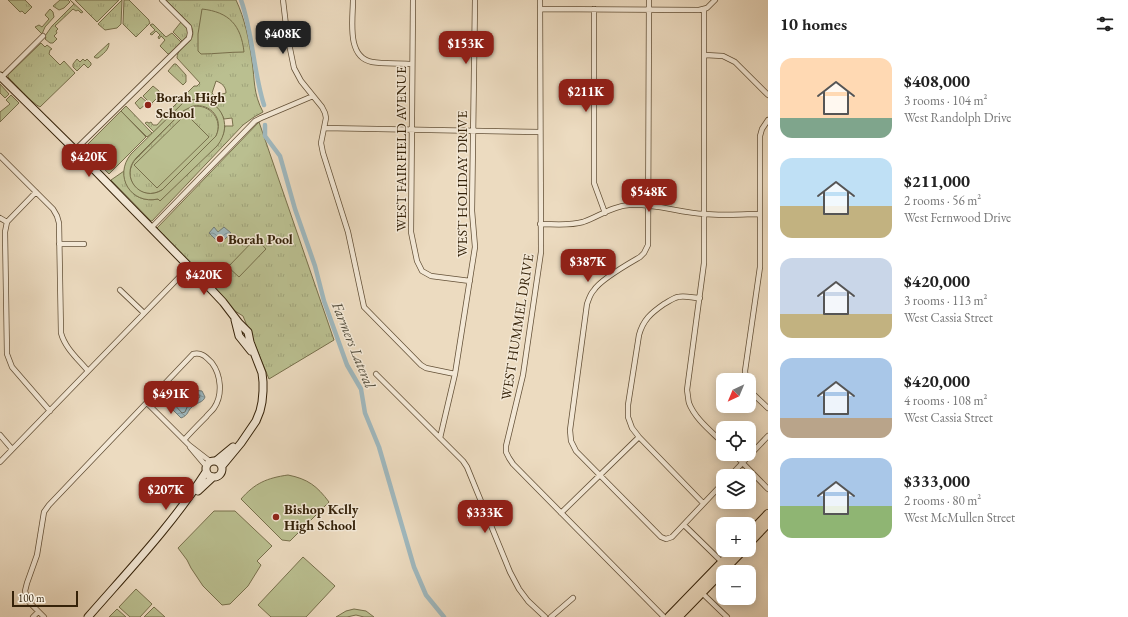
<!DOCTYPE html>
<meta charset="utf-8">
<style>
body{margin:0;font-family:"EB Garamond",serif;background:#f2f2f2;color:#222;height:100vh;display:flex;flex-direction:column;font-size:15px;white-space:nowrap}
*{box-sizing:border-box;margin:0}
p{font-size:13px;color:#767676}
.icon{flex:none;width:22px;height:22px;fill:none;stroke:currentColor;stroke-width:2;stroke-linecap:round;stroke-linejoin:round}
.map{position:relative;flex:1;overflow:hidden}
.drawer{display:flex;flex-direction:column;background:#fff;width:360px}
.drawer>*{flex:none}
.needle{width:26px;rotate:224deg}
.buttons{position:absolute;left:716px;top:373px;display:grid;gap:8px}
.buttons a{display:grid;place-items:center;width:40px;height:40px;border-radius:8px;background:#fff;box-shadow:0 2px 10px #0003;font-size:20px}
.scale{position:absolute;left:12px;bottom:10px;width:66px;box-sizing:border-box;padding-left:4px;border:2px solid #352209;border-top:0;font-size:11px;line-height:14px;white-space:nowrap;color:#352209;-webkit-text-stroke:3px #f3e8d6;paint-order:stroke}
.price{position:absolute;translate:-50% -34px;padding:0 9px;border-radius:8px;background:#8f2418;color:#fff;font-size:13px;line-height:26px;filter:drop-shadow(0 1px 2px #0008)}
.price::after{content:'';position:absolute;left:50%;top:24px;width:12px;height:9px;margin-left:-6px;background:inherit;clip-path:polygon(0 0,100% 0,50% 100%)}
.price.active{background:#222;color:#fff}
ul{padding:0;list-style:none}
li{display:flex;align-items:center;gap:12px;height:100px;padding:0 12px}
li span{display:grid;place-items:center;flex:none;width:112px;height:80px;border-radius:12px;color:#555}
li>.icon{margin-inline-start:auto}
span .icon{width:48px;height:48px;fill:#fffc;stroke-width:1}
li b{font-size:17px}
h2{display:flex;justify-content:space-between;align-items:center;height:48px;padding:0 12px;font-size:17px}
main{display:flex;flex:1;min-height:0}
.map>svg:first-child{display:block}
</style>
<main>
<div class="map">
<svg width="768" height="617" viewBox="0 0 768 617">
<defs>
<pattern id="grass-tufts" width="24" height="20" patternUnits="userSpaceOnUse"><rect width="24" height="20" fill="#babf90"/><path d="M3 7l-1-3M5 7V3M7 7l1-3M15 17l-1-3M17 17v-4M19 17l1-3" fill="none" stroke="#a0a47b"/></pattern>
<pattern id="water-waves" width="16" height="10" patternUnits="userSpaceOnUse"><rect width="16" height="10" fill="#9fb8be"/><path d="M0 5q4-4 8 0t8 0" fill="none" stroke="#829599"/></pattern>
</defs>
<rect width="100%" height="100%" fill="#ecdbc0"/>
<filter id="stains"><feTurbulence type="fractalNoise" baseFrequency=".005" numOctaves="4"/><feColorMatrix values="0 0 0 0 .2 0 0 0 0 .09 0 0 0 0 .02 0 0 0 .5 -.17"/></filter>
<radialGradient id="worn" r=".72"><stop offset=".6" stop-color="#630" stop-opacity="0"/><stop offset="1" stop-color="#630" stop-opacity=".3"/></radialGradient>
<path fill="url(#grass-tufts)" stroke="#78704c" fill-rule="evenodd" d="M8,0H25L32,7L25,14L22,11L20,12Z
M60,0H68L70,2L64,8L59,10L53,6Z
M70,0L83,12L81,13L78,10L76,11L73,9L55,26L58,29L56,31L57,33L54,36L57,39L53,43H50L45,39L46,38L45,36L52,26L74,4Z
M75,0H119L97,22Z
M122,0L121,24L117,28L105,30L98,24Z
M124,0H129L149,20V21L150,23L136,37L123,24Z
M166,0H236C245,19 249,40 252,61C255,81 253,93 263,112L254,117L243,125L152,221H151L111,180L124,171C124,190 138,203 158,199L160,201L223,135L225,126H233L232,118L224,119C218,105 206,97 191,100L188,98L154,132L145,123L147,122L149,123L151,122L153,125H157L164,117L163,115L164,116L194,86H197L200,83L177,58C177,44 201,43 190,24ZM216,81C222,83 226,87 226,93L215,96L212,93Z
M50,9L53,12L54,17L45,27L42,34L35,27L39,25L42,27L49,19L45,15Z
M181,22C189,30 191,33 183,42L173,32Z
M152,24H153L166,37L172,33L182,43L170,54H168L160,46L165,40L161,36L159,39L158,37L160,35L156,31L152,35L150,34L155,30L150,25Z
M41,43L45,47L47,45L52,49L50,50L49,54L60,65L64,61L75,73L40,107C33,104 15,84 8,77V75Z
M109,43C109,50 103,54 98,58H96L94,57Z
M77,59L80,62L83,59L85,61L87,59L91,63V65L88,68L84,64L77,71L73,67V64Z
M174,64H176L186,75V82L183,85L168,71Z
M0,84L9,94L5,98L0,93Z
M153,86L159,91L160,95L152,103V105L143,96Z
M11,95L19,103L0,122V112L10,104L6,100Z
M141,97L147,102L146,104L140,109L135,103Z
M126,106L152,133L147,137L121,111Z
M196,106C213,106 224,123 215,138L162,190C142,202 121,181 134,161L183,111L189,107Z
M259,122L334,340L269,379L243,316L235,311L157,228Z"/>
<path fill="#babf90" stroke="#78704c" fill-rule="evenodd" d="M202,9C229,12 241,25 244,52C229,52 215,54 201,54L198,51V34Z
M188,98L191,100C219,95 235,124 217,146L160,201L158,199C131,205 113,176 131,154ZM193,106C211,103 224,119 216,136L162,190C141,203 119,177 136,158L183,111Z
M121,111L146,137L109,174L84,148Z
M186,114L209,137L157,188L134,165Z
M256,238L266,249L239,277L228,267Z
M288,475C308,479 317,486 329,502L290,541L282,540L241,499C255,483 267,478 288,475Z
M214,511H235L272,546L257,561L261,565L248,586L230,604L222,605L203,586L191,568L187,560L178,548Z
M303,557L335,586L306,617H271L258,605Z
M136,589L152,604L140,617H130L119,607Z
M154,607L165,617H144Z
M117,609L126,617H109Z
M354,609L366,611L374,617H364L356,615L347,617H336L346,611Z"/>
<path fill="url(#water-waves)" stroke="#757c76" d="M214,227L218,232L224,227L231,233L220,244L209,233Z
M184,387H188L194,390L202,391L205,397C203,403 197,402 192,407C187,411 189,415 181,418L168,405L167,401L175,395Z"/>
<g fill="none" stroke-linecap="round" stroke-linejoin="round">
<path stroke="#6a6d64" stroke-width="1" d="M186,391L193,394L199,395L200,397L188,405L185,412L182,413L172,402Z"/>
<path stroke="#9fb8be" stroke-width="4.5" d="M241,0C253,34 253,70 264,105
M265,125V136L280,156L295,209L315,266L324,301L347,365L361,389L365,413L379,447L414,567L426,595L444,617"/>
<g stroke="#635037" stroke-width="6">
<path id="street" d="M283,0L287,34L294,68L301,81L322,107L325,113L326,118L321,143L323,153L348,232L364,307L421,365L426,368L455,374
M353,0C353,19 346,57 372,62C383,64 400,63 412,64
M413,0L411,232L417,261L422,271L431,276L470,281
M540,0L541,252L523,375L506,446V452L509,458L513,464L664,617
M649,0L648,245L644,253L640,257C628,264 601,279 594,290C590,294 589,299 587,304L570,430L571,441L576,451L661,537L666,539L672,537L723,483
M540,9L699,10L707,8L715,0
M594,9V183L605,213
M704,9V263L687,390C688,395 688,399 689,403C695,419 712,432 723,443
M705,55L723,56L735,62L768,95
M2,77L43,36
M324,128L540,132
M75,150L189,38L190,33L189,27L162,0
M0,156L53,209L57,216L59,223L61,333C65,348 78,359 88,371
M36,192L7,222L5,232L7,354L12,367L50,411
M0,218L7,222
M540,224C554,224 569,226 583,222C598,217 612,206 629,205C655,203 679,213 705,214C723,216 742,214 760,214
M151,228L255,121L261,118L313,96
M59,244H84
M120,290L144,313
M700,298C693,298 684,295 678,297C673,298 668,302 664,304C651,313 643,320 639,335L628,405V417L632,428L639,437L703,503
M376,374L463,461L467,467L510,572L519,589L528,601L545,617
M746,380L745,371L760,267V136L762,129L768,120
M749,388L752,393L768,408
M147,403L189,445L211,462
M0,435L12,449
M440,438L455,374L475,247L472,211L475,0
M190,447L206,466
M734,454L768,489
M0,462L189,267
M730,476L768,436
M561,513L639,437
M684,525L722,562
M701,592L727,617
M33,617L38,612
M44,617L28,601L25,591L27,583L37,555L44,512L49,505L193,354C202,352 206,357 212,363C221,375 223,395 214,408C212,411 208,414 206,417C198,425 191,432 184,440
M551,617L573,598"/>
</g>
<g stroke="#352209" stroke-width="9">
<path id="secondary" d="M0,76L75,150L208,286L223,302L239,323L248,332L250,342L262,373L263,382V391L262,402L260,411L256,421L241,443L222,466
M235,320L239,336L251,351
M206 469a8 8 0 1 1 16 0a8 8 0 1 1-16 0Z
M216,461L233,447
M198,491L213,477
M88,617C129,570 172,525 206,472"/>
</g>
<g stroke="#352209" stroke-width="10">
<path id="primary" d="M749,534L768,514
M749,543L768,523
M669,617L734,550
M678,617L743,550"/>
</g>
<use href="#street" stroke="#f3e8d6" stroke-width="4.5"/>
<use href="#secondary" stroke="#f3e8d6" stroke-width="7"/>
<use href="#primary" stroke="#ecdbc0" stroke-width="8"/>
</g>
<g fill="#8f2418" stroke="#f3e8d6" stroke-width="1.5">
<circle cx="148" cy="105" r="4"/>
<circle cx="220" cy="239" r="4"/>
<circle cx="276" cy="517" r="4"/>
</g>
<g text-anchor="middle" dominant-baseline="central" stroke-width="3" stroke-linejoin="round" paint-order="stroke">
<g font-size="14" font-weight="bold" fill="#352209" stroke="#f3e8d6" text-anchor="start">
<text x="156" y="97">Borah High<tspan x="156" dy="16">School</tspan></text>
<text x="228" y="239">Borah Pool</text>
<text x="284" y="509">Bishop Kelly<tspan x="284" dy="16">High School</tspan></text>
</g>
<g font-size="14" fill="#352209" stroke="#f3e8d6">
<text transform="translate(401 149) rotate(-90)">WEST FAIRFIELD AVENUE</text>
<text transform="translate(462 184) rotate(-90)">WEST HOLIDAY DRIVE</text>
<text transform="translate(517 327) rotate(-81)">WEST HUMMEL DRIVE</text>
</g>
<g font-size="15" font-style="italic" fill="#554f3f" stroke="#f3e8d6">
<text transform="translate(354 345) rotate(68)">Farmers Lateral</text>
</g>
</g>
<rect width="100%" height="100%" filter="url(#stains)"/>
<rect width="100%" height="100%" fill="url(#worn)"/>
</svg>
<div class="buttons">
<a><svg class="needle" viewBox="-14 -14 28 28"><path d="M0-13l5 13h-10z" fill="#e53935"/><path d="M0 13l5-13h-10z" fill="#767676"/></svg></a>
<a><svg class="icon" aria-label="locate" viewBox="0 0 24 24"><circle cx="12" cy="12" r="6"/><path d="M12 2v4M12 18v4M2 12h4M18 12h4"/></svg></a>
<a><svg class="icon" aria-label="layers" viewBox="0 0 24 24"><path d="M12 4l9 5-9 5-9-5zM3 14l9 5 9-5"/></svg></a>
<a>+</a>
<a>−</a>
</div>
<div class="scale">100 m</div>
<b class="price active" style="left:283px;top:55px">$408K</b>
<b class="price" style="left:466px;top:65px">$153K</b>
<b class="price" style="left:586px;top:113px">$211K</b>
<b class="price" style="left:89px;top:178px">$420K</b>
<b class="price" style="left:649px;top:213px">$548K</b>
<b class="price" style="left:588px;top:283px">$387K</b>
<b class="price" style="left:204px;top:296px">$420K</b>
<b class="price" style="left:171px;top:415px">$491K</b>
<b class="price" style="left:166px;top:511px">$207K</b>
<b class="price" style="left:485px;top:534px">$333K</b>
</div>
<section class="drawer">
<h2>10 homes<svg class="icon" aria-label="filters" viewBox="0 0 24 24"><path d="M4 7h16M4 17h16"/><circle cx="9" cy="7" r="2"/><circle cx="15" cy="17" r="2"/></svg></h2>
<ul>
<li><span style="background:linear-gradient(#ffd9b3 75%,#7fa58c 0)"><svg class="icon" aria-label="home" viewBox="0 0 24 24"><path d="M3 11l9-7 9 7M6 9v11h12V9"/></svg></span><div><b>$408,000</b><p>3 rooms · 104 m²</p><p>West Randolph Drive</p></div></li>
<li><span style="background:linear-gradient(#bfe0f5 60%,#c2b280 0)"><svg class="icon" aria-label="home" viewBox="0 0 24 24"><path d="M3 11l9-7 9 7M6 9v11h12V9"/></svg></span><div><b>$211,000</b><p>2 rooms · 56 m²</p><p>West Fernwood Drive</p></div></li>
<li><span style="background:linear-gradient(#c9d6e8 70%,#c2b280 0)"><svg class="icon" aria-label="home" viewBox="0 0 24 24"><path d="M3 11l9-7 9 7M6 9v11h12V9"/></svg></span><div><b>$420,000</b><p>3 rooms · 113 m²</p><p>West Cassia Street</p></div></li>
<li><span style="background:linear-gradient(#a9c7e8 75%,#b9a48a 0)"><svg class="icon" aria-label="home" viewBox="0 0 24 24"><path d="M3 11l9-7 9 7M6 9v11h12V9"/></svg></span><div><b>$420,000</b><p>4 rooms · 108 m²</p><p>West Cassia Street</p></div></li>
<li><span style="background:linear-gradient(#a9c7e8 60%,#8fb573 0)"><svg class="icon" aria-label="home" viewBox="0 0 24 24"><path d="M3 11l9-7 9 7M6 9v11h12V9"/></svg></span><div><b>$333,000</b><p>2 rooms · 80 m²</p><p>West McMullen Street</p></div></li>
</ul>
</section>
</main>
